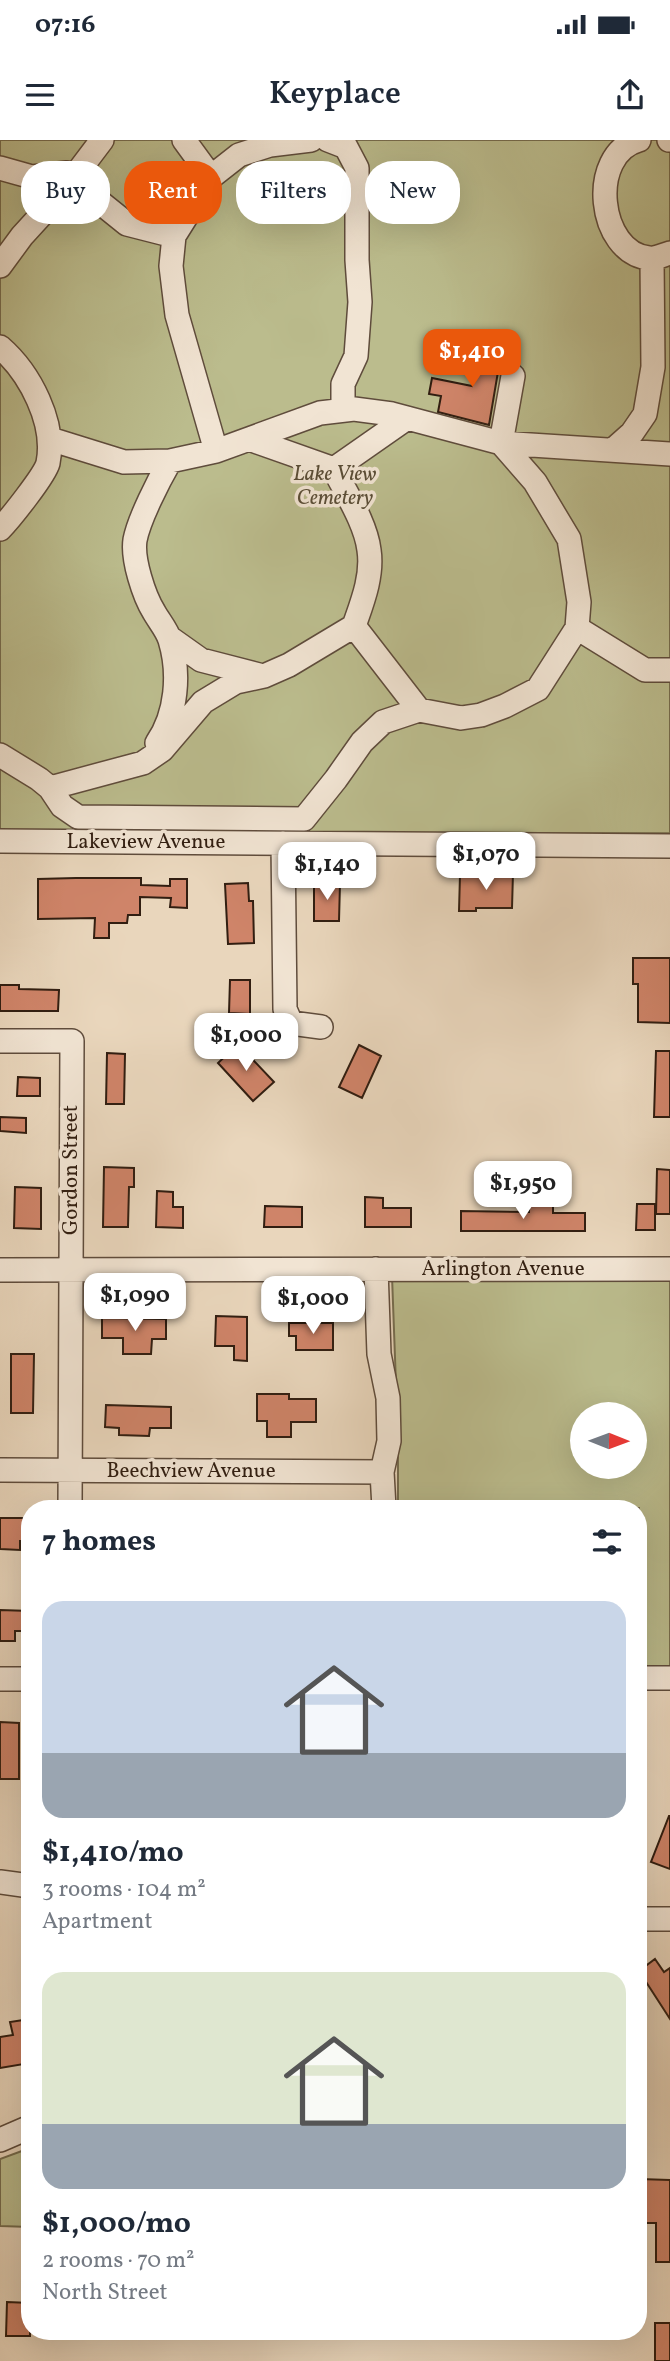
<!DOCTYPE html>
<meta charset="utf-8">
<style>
body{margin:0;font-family:Vollkorn,serif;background:#f2f2f3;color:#1f2937;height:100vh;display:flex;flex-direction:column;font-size:26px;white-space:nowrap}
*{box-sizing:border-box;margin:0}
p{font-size:23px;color:#747a83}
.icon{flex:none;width:38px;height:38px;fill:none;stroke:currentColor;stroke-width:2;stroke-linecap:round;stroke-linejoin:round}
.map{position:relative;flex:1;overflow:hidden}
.side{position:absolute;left:21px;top:1360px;width:626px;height:840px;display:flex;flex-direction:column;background:#fff;border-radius:28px;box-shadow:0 7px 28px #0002}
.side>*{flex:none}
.hud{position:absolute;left:21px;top:21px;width:628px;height:63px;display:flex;gap:14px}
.needle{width:46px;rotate:91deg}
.buttons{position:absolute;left:570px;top:1262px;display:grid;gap:14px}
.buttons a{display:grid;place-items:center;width:77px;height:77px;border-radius:50%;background:#fff;box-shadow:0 7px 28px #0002;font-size:35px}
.price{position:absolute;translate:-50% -60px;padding:0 16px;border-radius:14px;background:#fff;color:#222;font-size:23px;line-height:46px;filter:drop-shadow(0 2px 4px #0008)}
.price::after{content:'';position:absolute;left:50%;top:42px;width:21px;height:16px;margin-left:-10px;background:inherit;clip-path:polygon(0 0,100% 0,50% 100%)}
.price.active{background:#ea580c;color:#fff}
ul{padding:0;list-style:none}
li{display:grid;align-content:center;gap:14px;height:371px;padding:0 21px}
li span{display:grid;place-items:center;height:217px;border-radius:21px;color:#555}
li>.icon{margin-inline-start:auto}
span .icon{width:126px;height:126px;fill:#fffc;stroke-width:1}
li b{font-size:30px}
h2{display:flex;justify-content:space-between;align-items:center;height:84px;padding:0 21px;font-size:30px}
.pill{padding:0 24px;border-radius:28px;background:#fff;box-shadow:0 7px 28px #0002;font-size:24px;line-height:63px}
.pill.active{background:#ea580c;color:#fff}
.status{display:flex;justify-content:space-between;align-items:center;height:49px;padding:0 35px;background:#fff;direction:ltr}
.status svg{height:19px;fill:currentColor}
header{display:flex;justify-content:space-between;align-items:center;height:91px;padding:0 21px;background:#fff;font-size:32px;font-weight:600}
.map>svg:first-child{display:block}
</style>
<div class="status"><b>07:16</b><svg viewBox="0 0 49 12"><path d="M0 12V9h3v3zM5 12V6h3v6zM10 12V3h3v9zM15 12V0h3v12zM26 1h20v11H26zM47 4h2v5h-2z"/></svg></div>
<header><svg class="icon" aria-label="menu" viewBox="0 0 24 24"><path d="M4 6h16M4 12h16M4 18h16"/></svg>Keyplace<svg class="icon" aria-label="share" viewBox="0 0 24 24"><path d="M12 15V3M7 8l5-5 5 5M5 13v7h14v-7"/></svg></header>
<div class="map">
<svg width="670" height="2221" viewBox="0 0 670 2221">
<rect width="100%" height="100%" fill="#e9d6bc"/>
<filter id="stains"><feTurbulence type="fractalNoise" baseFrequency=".00286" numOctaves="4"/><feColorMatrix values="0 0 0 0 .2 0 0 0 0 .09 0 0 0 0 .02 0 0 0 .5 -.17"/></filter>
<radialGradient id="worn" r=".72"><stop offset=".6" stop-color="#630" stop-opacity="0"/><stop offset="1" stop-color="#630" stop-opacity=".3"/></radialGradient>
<path fill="#bbbc8d" stroke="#766d4f" stroke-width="2" fill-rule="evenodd" d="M0,0H670V693L0,694Z
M392,1136L670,1137V1527H639V1368H398V1299ZM583,1274H635V1326H583Z
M30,2008V2087L0,2086V2019Z"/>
<path fill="#cf8469" stroke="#311e11" stroke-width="2" d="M478,204L502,208L489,285L438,272L441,256L429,254L432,238L472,246Z
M496,732L513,733L512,768H476V771H459L460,735L496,736Z
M76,738H141V745L170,746V739H187V768L170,767L171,758L140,757V775H128L127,783H109V798H94L95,778L38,779V739Z
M314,742L340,743L339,781H314Z
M248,743L249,761H253L254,803L228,804L225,744Z
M633,818H670V883L638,882V844H633Z
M230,840H250V874L229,873Z
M0,845H19V849L59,850L58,871H0Z
M238,904L274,942L253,961L218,923Z
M359,905L381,916L362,958L339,947Z
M656,911H670V977H654Z
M107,913L125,914L124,964H106Z
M18,937L40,938V956H17Z
M0,977L26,978V993L0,991Z
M104,1027L134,1028V1047H129L128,1087H103Z
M657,1029L670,1030V1074H656Z
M15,1047L41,1048V1089L14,1088Z
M157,1051L173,1052V1067H183V1088L156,1087Z
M365,1057L383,1058V1068H411V1087H365Z
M637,1064H655V1090H636Z
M265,1066L302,1067V1087H264Z
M529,1066H553V1073H585V1091H461V1071L529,1072Z
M216,1176L247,1177V1221L234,1220V1206H215Z
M102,1178L166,1179V1199H152L151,1214H123V1198H102Z
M289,1183H333V1210H296V1196H289Z
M11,1214H34L33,1273H11Z
M257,1254H289V1259H316V1282H291V1297H267V1281H257Z
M106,1265L171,1267V1288H150L149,1296L119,1295V1288L105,1287Z
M0,1378H30V1401H20V1410L0,1409Z
M0,1470L30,1471V1491H15V1501H0Z
M0,1582L19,1583V1639H0Z
M669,1676H670V1729L651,1722Z
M655,1819L664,1832L670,1828V1879L639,1831Z
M30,1879V1923L0,1928V1897L13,1895L10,1882Z
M639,2039L670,2040V2122H656V2083H644V2059H639Z
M7,2162L30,2163V2196H6Z
M655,2183H670V2221H655Z"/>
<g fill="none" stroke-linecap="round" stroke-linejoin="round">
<g stroke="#5f4c3c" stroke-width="26">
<path id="minor" d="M184,0L211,37
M328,0L346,7L357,28V120L360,162L356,216L343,244V270
M639,0C587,14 598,113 649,118C656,119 663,115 670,113
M669,0H670
M0,28L32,37L67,33L76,36L86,51L127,84L174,96
M0,126L22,96L65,49L102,0
M0,207C30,233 56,283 48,323C45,335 10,379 0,389
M50,299L124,322L170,321L216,311L320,273L354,269L392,274L501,303L670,314
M501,303L513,236
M614,309L632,293L645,274L653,227L652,119
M216,311L177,175L171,126L174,96L211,37L239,15L270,5L311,0
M334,329L407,278
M354,486L419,570
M577,488L645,530H670
M170,498L201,520L259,535
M157,603C177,574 180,533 170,500C167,490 159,481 154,472C144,456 132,419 135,400C139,379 159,340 170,321
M0,615L39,639L50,648L62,666L78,677L304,679L336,639L362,602L383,582L419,570L461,578L481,575L505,566L538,549L577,488L579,462L569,399L535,342L501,303
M50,648L143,623L162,610L203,562L236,542L264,536L289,525L354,486C362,463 373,436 369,410C366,384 346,353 334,329L249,299
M0,701L670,706
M283,703L285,869L291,883L321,887
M0,901H72L70,1368
M376,1129L379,1214L388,1258L389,1301L382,1332L384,1368
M0,1130L670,1129
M0,1330L382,1332
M639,1538H670
M0,1539H30
M0,1742L30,1746
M639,1779H670
M0,2000L30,1987"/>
</g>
<use href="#minor" stroke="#f1e4d3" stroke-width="23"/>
</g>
<g text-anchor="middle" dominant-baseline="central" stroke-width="7" stroke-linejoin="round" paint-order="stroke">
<g font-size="21" font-style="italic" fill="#5a4d36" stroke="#f1e4d3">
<text x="335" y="334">Lake View<tspan x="335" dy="24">Cemetery</tspan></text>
</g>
<g font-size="21" fill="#311e11" stroke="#f1e4d3">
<text x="146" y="702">Lakeview Avenue</text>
<text transform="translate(71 1030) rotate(-90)">Gordon Street</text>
<text x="503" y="1129">Arlington Avenue</text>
<text x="191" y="1331">Beechview Avenue</text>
</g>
</g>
<rect width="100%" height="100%" filter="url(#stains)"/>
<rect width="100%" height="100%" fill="url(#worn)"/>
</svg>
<div class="buttons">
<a><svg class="needle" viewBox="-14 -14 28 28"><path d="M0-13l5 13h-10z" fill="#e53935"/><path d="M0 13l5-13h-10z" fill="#747a83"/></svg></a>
</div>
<b class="price active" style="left:472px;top:249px">$1,410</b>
<b class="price" style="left:486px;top:752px">$1,070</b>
<b class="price" style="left:327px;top:762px">$1,140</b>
<b class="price" style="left:246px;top:933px">$1,000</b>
<b class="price" style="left:523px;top:1081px">$1,950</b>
<b class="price" style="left:135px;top:1193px">$1,090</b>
<b class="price" style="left:313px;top:1196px">$1,000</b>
<div class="hud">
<a class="pill">Buy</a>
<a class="pill active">Rent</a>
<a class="pill">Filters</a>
<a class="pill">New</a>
</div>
<section class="side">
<h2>7 homes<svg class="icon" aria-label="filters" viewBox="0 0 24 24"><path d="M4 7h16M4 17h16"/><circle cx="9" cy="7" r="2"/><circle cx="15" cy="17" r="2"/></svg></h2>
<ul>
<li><span style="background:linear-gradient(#c9d6e8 70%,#9aa5b1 0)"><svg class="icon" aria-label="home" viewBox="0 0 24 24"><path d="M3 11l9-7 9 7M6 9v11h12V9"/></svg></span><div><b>$1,410/mo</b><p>3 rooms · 104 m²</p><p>Apartment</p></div></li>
<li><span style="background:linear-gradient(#dfe7d0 70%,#9aa5b1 0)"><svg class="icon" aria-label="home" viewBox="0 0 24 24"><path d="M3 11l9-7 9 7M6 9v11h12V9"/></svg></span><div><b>$1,000/mo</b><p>2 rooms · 70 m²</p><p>North Street</p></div></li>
</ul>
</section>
</div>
